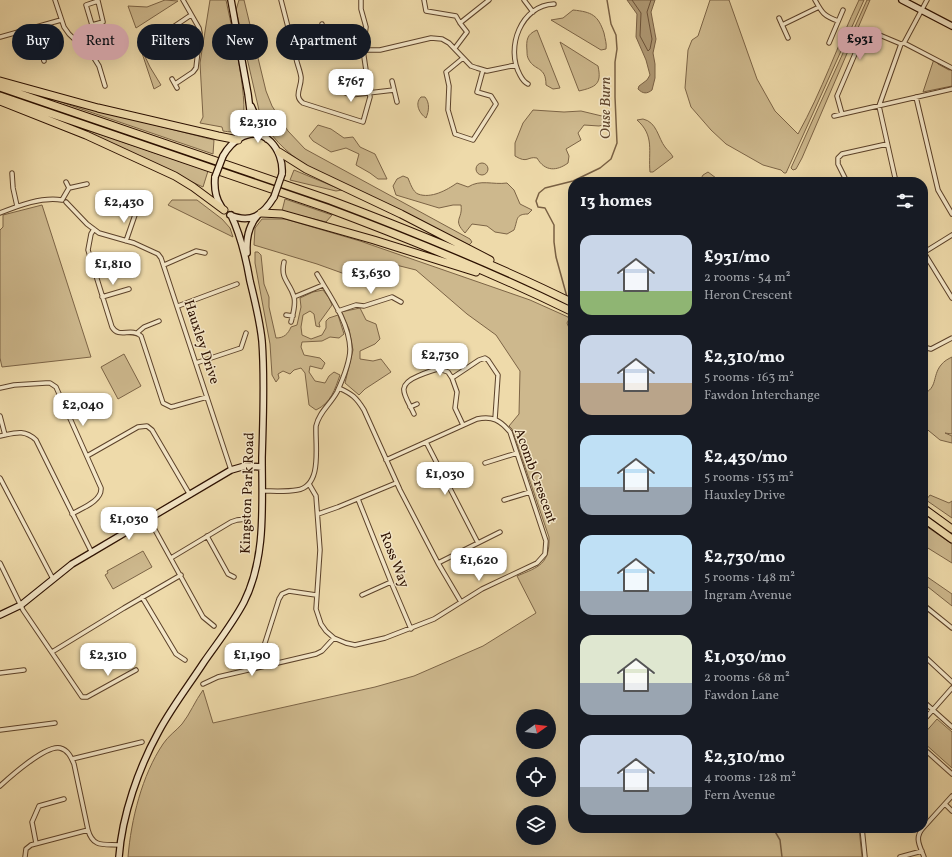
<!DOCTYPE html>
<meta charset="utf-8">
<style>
body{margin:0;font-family:Vollkorn,serif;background:#20242c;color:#f1f3f6;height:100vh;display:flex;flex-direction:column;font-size:15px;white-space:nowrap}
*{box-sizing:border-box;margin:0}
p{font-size:13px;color:#9ea1a6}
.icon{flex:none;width:22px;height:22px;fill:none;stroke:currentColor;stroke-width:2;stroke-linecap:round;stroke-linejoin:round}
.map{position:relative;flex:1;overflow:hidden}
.side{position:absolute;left:568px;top:177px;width:360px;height:656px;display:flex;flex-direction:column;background:#171b24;border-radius:16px;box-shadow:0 4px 16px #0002}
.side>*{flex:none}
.guide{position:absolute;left:12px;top:24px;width:380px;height:36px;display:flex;gap:8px}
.needle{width:26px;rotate:76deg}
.buttons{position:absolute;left:516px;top:709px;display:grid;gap:8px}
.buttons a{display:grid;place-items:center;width:40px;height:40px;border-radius:50%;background:#171b24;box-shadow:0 4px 16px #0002;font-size:20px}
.price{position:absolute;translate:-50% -34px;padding:0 9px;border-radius:8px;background:#fff;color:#222;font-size:13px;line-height:26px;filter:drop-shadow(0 1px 2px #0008)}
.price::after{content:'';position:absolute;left:50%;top:24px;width:12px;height:9px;margin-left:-6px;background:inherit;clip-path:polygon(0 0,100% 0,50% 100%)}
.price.on{background:#c59692;color:#111}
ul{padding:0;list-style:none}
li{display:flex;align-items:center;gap:12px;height:100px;padding:0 12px}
li span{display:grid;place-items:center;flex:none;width:112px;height:80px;border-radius:12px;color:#555}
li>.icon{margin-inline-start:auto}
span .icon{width:48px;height:48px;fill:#fffc;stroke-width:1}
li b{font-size:17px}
h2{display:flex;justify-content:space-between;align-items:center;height:48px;padding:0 12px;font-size:17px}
.chip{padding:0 14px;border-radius:18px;background:#171b24;box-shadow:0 4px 16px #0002;font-size:14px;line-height:36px}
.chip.on{background:#c59692;color:#111}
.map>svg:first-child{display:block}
</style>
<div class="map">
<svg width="952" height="857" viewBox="0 0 952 857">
<rect width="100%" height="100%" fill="#eedaaa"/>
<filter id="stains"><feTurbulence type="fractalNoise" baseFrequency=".005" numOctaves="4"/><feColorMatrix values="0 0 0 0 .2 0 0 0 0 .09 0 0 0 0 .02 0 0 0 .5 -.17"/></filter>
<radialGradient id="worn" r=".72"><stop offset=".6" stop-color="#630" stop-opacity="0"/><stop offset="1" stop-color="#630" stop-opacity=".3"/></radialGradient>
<path fill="#cdb88d" stroke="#7c6446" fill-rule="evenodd" d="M165,0L178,1L136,28L128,6L147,7Z
M210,0H226C230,21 253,113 240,127C236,133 229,132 223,131L222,127L200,123L203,117L200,63Z
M239,0H244L266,91L272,106L288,131L305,149L470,239L472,242L469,245L315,171C292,157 275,143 261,119L236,10Z
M710,0H729L757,79L775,111L798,134C822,91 838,44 859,0H864L786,173H784L781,170L763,165L726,144L711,130L691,107L685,88L688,50L692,40L698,36Z
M867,0H870L802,158L796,169L793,170L791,168Z
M573,10C592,12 598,15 604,33C605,39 607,44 606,49L601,50L551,20L563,18Z
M537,30L560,88L553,89L546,85C546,66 535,71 529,60C527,57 527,54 527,51C526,40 527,34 537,30Z
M560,42L598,66C602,84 596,87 579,91Z
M139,44L150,67L161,85L154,89Z
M934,59L937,61L938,64L949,70L952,69V86L923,92Z
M421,97H425C430,103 429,111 426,118C420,114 414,104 421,97Z
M52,99L214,140L213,154Z
M533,110L564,112L581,111L606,117L607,124L599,126L584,125L578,133L581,140L566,149L569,156L568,163C557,171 545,172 537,158C527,156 528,164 515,156V143L523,123Z
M55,119L208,171L203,187L55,120Z
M643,119C657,122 658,138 665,147C668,151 671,153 673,157L653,172H650C648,151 655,136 637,120Z
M318,125L331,129L344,138L353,137L360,147L375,154L387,179H378L370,173L356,165L359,154L346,148L331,152L313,141L309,136Z
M476 169a6 6 0 1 1 12 0a6 6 0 1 1-12 0Z
M294,170L342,190L336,191L290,180Z
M708,172L716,178L717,182H699L703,175Z
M403,176L408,178C410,183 413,192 418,194C431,199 447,190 457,183L468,187C480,179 493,185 507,183L514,190L520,204L532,210L528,214C515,214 518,220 514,230L507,234L495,232L487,226L472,224L465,233C452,219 463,220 461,205H453L439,208L396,195L393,186L397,179Z
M285,199L332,215L326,222L282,211Z
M172,200H197L222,219L230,228L233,237L168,205Z
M42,205L91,357L2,367L0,358V230L3,227V215Z
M262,219H285L360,241L530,300L568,317L569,319L567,323L571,333H573V828H859L862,857H128C131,820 142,775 163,744C168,736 176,731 182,724C190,714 195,701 203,690L213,723L375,687L414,676L483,646L536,613L517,576C539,567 550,564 549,537L512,429L509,426L519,414L520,371L496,335L467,314L416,270L388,263L356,278L317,264L254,245L255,228ZM523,716H549V742H523ZM523,764H549V790H523ZM523,812H549V838H523Z
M255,252H258L261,255L264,284L269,297V307L276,338C284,338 288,334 291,327L297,325L301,307L300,298L313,292L323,290L329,298L332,305L319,323L320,327L316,326L314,314L310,311L303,315L301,327L302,335L311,339L322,335L326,328V321L329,318L338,315L344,334L339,338L330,337L322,341L302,342L301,347L304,355L320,358L325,363L322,369L310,366L309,372L315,381L325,383L329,376L334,372L340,375C335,389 331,403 316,410L309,405L305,373L301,368L294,370L290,374L283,371L278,374L279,378L276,382L272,375L270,344L255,263Z
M360,308L366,320L376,324L380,339L375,344L360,351V359L373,361L381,359L391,372L365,389L359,395L345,383L353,350L349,329L341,312Z
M124,354L141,386L118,399L101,367Z
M952,357V434L945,433L952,436V443L940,440L923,426V394C938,388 932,376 941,365C944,361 948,359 952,357Z
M930,495L949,503L952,501V518L926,500Z
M923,524L952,544V563L923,545Z
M143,551L152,567L113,589L105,575L108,573L107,571Z
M923,574L952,594V606L923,583Z
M937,719L952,732V768L923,742V735Z"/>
<path fill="#ac9570" stroke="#796043" d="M627,0H655L651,12L656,39L653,53L655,64V78L652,90C647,94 643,94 638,89L639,86L647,80L650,75L646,60L636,37L637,14Z"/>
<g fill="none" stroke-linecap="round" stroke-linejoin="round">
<path stroke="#6c5238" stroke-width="1" d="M632,0L641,13L640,36L648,51L650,49L652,39L647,12L651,0"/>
<path stroke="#796043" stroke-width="1.5" d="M567,297L556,257L554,242V225L545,208L538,207L536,201L539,193L545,188L573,181L600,168L611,159L617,143L615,97V62L617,49L616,35L611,24L607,0
M571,314L573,326
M773,828L780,840L782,857"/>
<g stroke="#5c422a" stroke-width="5.5">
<path id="street" d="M55,0L64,27L69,34L94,58L99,66L105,86
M281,0L296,58L333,50H380L431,38L442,39L449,43L471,66L477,68L487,71L516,65
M424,0L426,11L456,16L460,23L489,0
M524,0L533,12
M815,0C822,13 824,16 838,21
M779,18L788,38
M322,24L325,51
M782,25L819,7
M35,28L44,61
M0,37L61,20
M77,42L92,25L86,5L98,1L103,22L92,25
M164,42L160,36L191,15
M829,43L843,10
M904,43L952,68
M455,48L467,32L460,23
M296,58C297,64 300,70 301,77C302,87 293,96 303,103L363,122L370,97L363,50L366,27L361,9V0
M463,58L446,72L449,86L448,110L455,134L473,140L496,104L491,96L477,92L483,70
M172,79L177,88
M392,81L397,102
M175,84L193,72L196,68L200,33L199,28L183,0
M528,84C524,82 522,79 520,75C505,48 521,5 554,4
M335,87L341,89L343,92L351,95L394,90
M916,97L938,190L952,214
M842,114L837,96L864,33L866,31H870L901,44
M834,116L952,89
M12,173L13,188L17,206
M66,182L69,188L87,184
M847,182L838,164V158L842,154L887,144
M896,182L879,106L901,44L904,43L927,0
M66,202L87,224L99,233L134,243L158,254L161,258L231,470
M132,211L140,213
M0,213C20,205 41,197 62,200L69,188
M94,229L91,234L88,250L112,327C119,339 131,327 141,336L163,403L171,407L175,406L207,397
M126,241L136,212
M923,251L952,298
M923,253L952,235
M284,262C280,280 290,282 294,297C296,305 293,314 291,322
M164,265L196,251L205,253
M102,297L129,289
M294,297L323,285
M178,306L237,284
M338,311L356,305L364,306L392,297L401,302
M286,315L293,316
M137,333L144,327L159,321
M923,344L927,348L931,349L952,338
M196,363L241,348L246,333
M452,378L479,360L485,358L488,360L498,375L495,419
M0,388L14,385L46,383H50L56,387L101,488C102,501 82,508 72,514
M339,388C352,394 356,397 364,410L400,490L438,563L461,602
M410,407L417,404
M414,414C406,396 394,386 418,376C425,373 432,370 439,369L448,372L452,378L457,392L455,408L463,425
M0,416L5,435
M0,436C15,433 24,429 36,440L92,553
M426,442L478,543
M87,456L138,427L147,426L152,430L190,495
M485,463L517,453
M0,478L53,579
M309,484L316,496L320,550L316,609L321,624L326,631L334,638L346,643L355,645L385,638L434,619L482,589L537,563L545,554L546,541L510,432C500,420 493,416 477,419L386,460
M262,491C273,491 286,492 297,490C323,486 315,446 316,426C319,412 330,405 337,392C342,381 350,361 350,349C349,322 330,296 317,274
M358,499L391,582L411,629
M504,500L530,492
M318,514L338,507L396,483
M149,519L203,617L214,626
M207,536L228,574L234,577
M171,558L231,522L237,520L247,519
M0,563L23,610L82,697H87L136,670
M438,563L500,532
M362,595L391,582
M142,597L176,654L185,660
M923,607H926L952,628
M52,652L124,608L181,575
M923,655L952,682
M266,666L263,649L279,599L282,594L289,591L316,595
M0,673L24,670
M203,684L218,677L316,654L322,651L334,638
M923,701L952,727
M923,721L952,688
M0,730L55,723
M923,748L952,774
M72,759L142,742
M0,786C11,776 46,745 60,748C68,750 71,757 74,764L88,830C93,848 104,844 120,845
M945,804L952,811
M862,828L865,857
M923,828L952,796
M923,828C914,838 920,846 924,857
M36,843L32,822L39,806L64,799
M25,857L26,849L31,845L88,830
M900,857L922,851"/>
</g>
<g stroke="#2c1000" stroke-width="8">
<path id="secondary" d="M231,0L248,94L250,110L247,128L240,138
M902,0L952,26
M251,106L256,117L267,139
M223,156C227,149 233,142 240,138C264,124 284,150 282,174
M215,177C214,188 215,197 221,206
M230,215C251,224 263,215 274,197
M247,253C246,239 248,226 258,215
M0,615L21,605L72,564L231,470L245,466L262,467
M119,857C122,815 139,767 159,731C172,707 189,685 204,662C218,642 233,623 244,602C266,558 262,506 262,458C263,419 265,380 262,341C260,321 255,301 250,281C246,258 241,236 231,215"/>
</g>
<g stroke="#2c1000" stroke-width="9">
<path id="highway" d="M0,81L98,108L218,136L238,140
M0,87L330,200C412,231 494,264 573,303
M0,96L327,208C410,239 493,273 573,312
M0,101L86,135L175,176L193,187L224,210
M279,152L306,169L401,214L490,260
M261,213L282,214L374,240L476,272
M923,508L952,529
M923,518L952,539"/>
</g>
<use href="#street" stroke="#f4e7c8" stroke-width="3.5"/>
<use href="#secondary" stroke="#f4e7c8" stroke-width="5.5"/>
<use href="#highway" stroke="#eedaaa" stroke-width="7"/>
<g stroke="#2c1000" stroke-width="8" stroke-linecap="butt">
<path id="secondary-bridge" d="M215,177L223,156
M274,197L282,174"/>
</g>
<use href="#secondary-bridge" stroke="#f4e7c8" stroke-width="5.5"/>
</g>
<g text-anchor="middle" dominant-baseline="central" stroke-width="3" stroke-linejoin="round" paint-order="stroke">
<g font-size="14" fill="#2c1000" stroke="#f4e7c8">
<text transform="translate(201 342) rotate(72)">Hauxley Drive</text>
<text transform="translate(535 476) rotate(70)">Acomb Crescent</text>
<text transform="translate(248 493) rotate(-88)">Kingston Park Road</text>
<text transform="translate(394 560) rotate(69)">Ross Way</text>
</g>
<g font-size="15" font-style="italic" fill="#5f452d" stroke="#f4e7c8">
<text transform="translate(606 108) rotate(-90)">Ouse Burn</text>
</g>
</g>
<rect width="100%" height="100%" filter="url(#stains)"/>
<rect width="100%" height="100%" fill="url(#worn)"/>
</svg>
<div class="buttons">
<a><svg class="needle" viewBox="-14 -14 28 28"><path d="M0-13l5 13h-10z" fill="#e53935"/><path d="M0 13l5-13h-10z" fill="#9ea1a6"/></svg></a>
<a><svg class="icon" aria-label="locate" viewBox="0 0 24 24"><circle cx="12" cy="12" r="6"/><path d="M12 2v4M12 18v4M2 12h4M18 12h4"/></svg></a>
<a><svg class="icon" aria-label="layers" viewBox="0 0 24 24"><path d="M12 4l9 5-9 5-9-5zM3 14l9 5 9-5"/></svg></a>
</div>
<b class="price on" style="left:860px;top:61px">£931</b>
<b class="price" style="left:351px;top:103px">£767</b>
<b class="price" style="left:258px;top:144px">£2,310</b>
<b class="price" style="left:124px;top:224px">£2,430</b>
<b class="price" style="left:113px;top:286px">£1,810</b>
<b class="price" style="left:371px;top:295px">£3,630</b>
<b class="price" style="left:440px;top:377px">£2,730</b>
<b class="price" style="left:83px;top:427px">£2,040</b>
<b class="price" style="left:445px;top:496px">£1,030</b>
<b class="price" style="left:129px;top:541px">£1,030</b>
<b class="price" style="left:479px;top:582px">£1,620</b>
<b class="price" style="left:108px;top:677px">£2,310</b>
<b class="price" style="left:252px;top:677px">£1,190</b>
<div class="guide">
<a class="chip">Buy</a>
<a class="chip on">Rent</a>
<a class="chip">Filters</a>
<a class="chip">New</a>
<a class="chip">Apartment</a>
</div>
<section class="side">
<h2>13 homes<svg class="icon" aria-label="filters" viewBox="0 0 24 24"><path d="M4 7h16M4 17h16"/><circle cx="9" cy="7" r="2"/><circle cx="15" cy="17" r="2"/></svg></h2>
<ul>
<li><span style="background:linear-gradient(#c9d6e8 70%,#8fb573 0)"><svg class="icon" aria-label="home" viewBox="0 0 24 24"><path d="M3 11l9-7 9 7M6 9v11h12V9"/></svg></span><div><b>£931/mo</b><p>2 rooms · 54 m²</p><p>Heron Crescent</p></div></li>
<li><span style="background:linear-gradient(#c9d6e8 60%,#b9a48a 0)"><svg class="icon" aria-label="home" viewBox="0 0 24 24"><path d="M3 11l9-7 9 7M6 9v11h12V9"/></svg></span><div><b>£2,310/mo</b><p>5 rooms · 163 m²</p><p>Fawdon Interchange</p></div></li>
<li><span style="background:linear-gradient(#bfe0f5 65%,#9aa5b1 0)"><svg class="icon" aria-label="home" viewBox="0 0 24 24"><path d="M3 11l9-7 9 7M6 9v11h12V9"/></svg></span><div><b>£2,430/mo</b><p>5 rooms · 153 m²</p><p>Hauxley Drive</p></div></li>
<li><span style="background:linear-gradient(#bfe0f5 70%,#9aa5b1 0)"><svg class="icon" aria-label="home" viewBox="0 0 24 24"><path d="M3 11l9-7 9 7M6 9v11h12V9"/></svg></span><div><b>£2,730/mo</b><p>5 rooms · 148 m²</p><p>Ingram Avenue</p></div></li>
<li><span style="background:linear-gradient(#dfe7d0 60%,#9aa5b1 0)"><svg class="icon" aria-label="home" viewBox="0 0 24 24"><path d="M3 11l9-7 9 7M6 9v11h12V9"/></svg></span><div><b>£1,030/mo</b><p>2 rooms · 68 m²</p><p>Fawdon Lane</p></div></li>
<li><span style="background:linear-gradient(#c9d6e8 65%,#9aa5b1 0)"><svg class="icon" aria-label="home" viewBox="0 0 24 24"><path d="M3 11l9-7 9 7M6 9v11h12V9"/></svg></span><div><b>£2,310/mo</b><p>4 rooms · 128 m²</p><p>Fern Avenue</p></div></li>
</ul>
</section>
</div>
